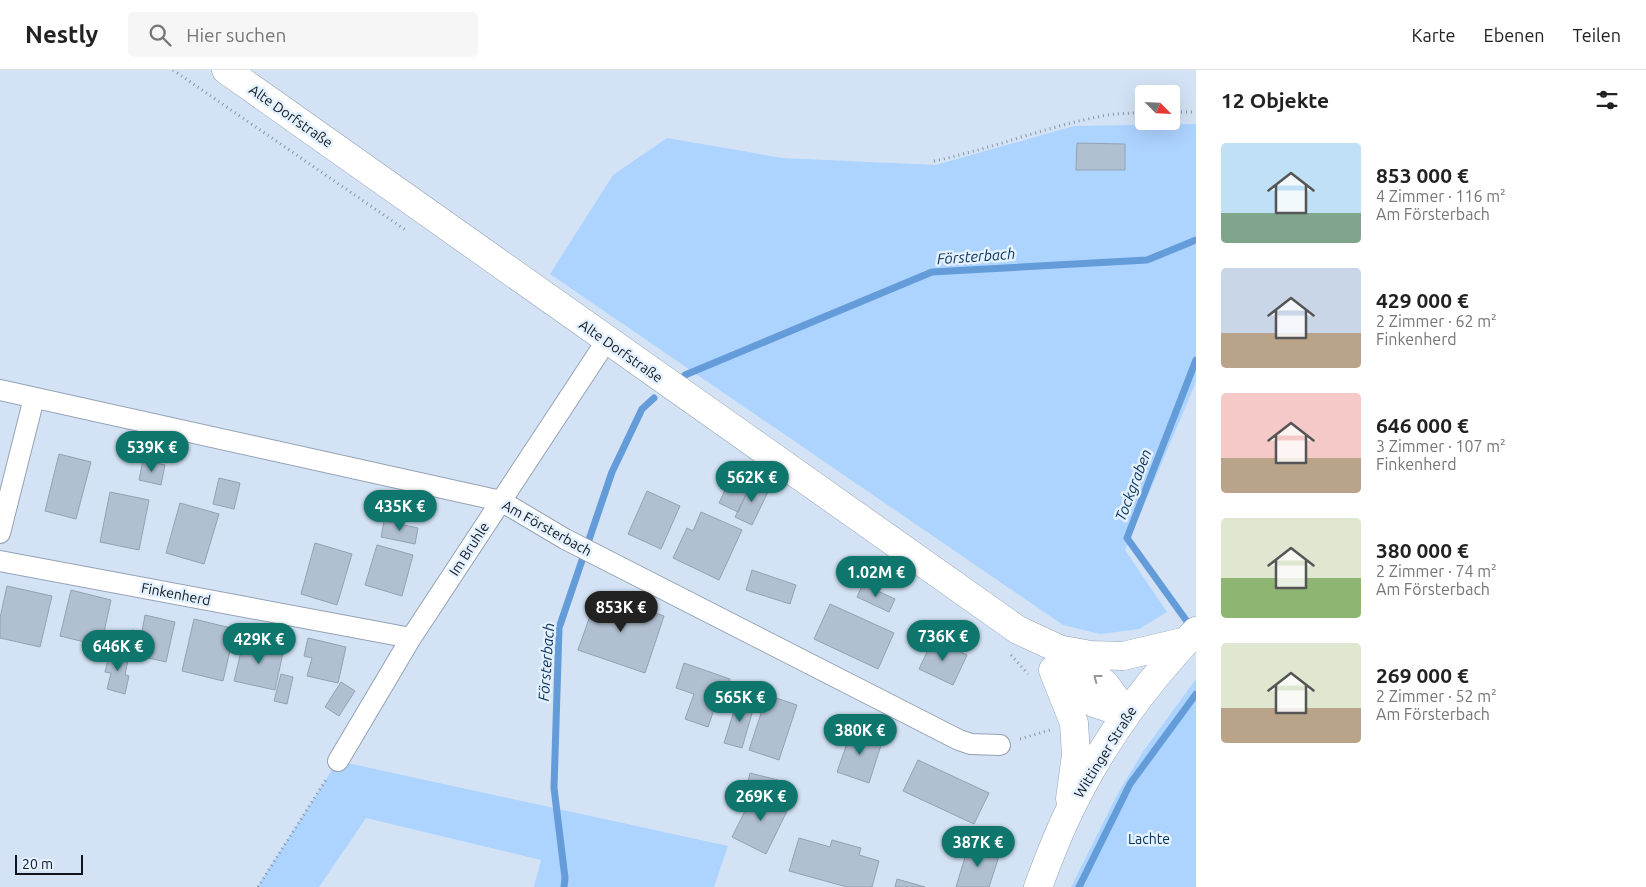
<!DOCTYPE html>
<html lang="de">
<meta charset="utf-8">
<style>
body{margin:0;font-family:Ubuntu,sans-serif;background:#f6f6f6;color:#222;height:100vh;display:flex;flex-direction:column;font-size:19px;white-space:nowrap}
*{box-sizing:border-box;margin:0}
p{font-size:16px;color:#767676}
.icon{flex:none;width:28px;height:28px;fill:none;stroke:currentColor;stroke-width:2;stroke-linecap:round;stroke-linejoin:round}
.map{position:relative;flex:1;overflow:hidden}
.details{display:flex;flex-direction:column;background:#fff;width:450px}
.details>*{flex:none}
.needle{width:32px;rotate:114deg}
.buttons{position:absolute;left:1135px;top:15px;display:grid;gap:10px}
.buttons a{display:grid;place-items:center;width:45px;height:45px;border-radius:5px;background:#fff;box-shadow:0 5px 20px #0002;font-size:25px}
.scale{position:absolute;left:15px;bottom:12px;width:68px;box-sizing:border-box;padding-left:5px;border:2px solid #11161c;border-top:0;font-size:14px;line-height:18px;white-space:nowrap;color:#11161c;-webkit-text-stroke:4px #e3f0fe;paint-order:stroke}
.price{position:absolute;translate:-50% -42px;padding:0 11px;border-radius:18px;background:#0f766e;color:#fff;font-size:16px;line-height:32px;filter:drop-shadow(0 1px 2px #0008)}
.price::after{content:'';position:absolute;left:50%;top:30px;width:15px;height:11px;margin-left:-8px;background:inherit;clip-path:polygon(0 0,100% 0,50% 100%)}
.price.selected{background:#222;color:#fff}
ul{padding:0;list-style:none}
li{display:flex;align-items:center;gap:15px;height:125px;padding:0 25px}
li span{display:grid;place-items:center;flex:none;width:140px;height:100px;border-radius:5px;color:#555}
li>.icon{margin-inline-start:auto}
span .icon{width:60px;height:60px;fill:#fffc;stroke-width:1}
li b{font-size:21px}
h2{display:flex;justify-content:space-between;align-items:center;height:60px;padding:0 25px;font-size:21px}
header{display:flex;align-items:center;gap:30px;box-sizing:border-box;height:70px;padding:0 25px;background:#fff;border-bottom:1px solid #e0e0e0}
header strong{font-size:24px}
nav{display:flex;gap:28px;margin-inline-start:auto;font-size:18px}
.search{width:350px;height:45px;background:#f6f6f6;display:flex;align-items:center;gap:12px;box-sizing:border-box;padding:0 18px;border-radius:5px;color:#767676;font-size:19px}
main{display:flex;flex:1;min-height:0}
.map>svg:first-child{display:block}
</style>
<header>
<strong>Nestly</strong>
<div class="search"><svg class="icon" aria-label="search" viewBox="0 0 24 24"><circle cx="10" cy="10" r="6"/><path d="M15 15l6 6"/></svg>Hier suchen</div>
<nav><a>Karte</a><a>Ebenen</a><a>Teilen</a></nav>
</header>
<main>
<div class="map">
<svg width="1196" height="817" viewBox="0 0 1196 817">
<rect width="100%" height="100%" fill="#d3e3f5"/>
<path fill="#add3ff" d="M1196,54V312L1125,480L1167,542L1139,559L1100,564L1063,555L550,204L613,105L667,68L782,88L936,95L1074,56Z
M1196,609V817H1071L1116,727L1142,683Z
M338,691L728,776L714,817H534L541,790L366,748L319,817H257Z"/>
<g fill="none" stroke-linecap="round" stroke-linejoin="round">
<path stroke="#649cd9" stroke-width="7" d="M685,305L932,202L1147,190L1196,170
M1191,557L1127,468L1196,290
M564,817L565,808L554,718L559,558L612,402L642,339L654,328
M1079,817L1130,714L1196,624"/>
</g>
<path fill="#b1c0d1" stroke="#93a2b2" d="M1077,73L1125,74V100H1076Z
M59,384L91,392L76,449L45,441Z
M143,390L165,395L161,415L139,410Z
M733,403L752,412L738,442L719,433Z
M219,408L240,413L234,439L213,434Z
M752,412L769,420L752,455L735,447Z
M647,421L680,436L661,479L628,464Z
M110,422L149,430L139,480L100,472Z
M180,433L219,444L204,494L166,483Z
M701,442L742,460L719,510L673,488L687,458L693,461Z
M384,451L418,458L415,474L381,467Z
M315,473L352,484L337,535L301,524Z
M377,475L413,485L402,526L365,515Z
M752,500L796,515L790,534L746,520Z
M863,514L895,529L889,542L857,527Z
M7,516L52,526L40,577L0,568V548Z
M71,520L111,530L101,576L60,566Z
M598,523L664,546L645,603L578,580Z
M830,534L894,563L878,599L814,569Z
M145,545L175,552L166,592L127,583L132,560L142,562Z
M194,549L235,559L223,611L182,601Z
M308,568L346,577L338,613L307,606L312,588L304,586Z
M244,569L284,578L275,620L234,611Z
M933,569L967,585L953,615L919,599Z
M110,581L129,585L125,605L129,606L125,624L107,619L111,603L105,602Z
M684,593L730,609L721,636L716,634L708,657L685,649L694,624L676,618Z
M281,604L293,607L287,634L274,631Z
M341,612L355,621L339,646L325,637Z
M767,625L797,635L779,690L749,680Z
M738,628L755,633L742,678L724,673Z
M852,659L883,669L869,713L837,702Z
M918,690L989,723L974,754L903,721Z
M750,703L790,713L786,726L747,716Z
M755,721L789,737L766,784L732,767Z
M799,768L830,777L832,770L861,778L859,785L879,791L872,817H847L789,801Z
M969,774L1000,783L989,817H956Z
M897,809L925,817H895Z"/>
<g fill="none" stroke-linecap="round" stroke-linejoin="round">
<g stroke="#94a2b3" stroke-width="22">
<path id="street" d="M0,320L501,431L565,469L959,670L971,674L1000,675
M0,463L34,328
M0,491L411,568
M338,691L411,568L607,270"/>
</g>
<g stroke="#94a2b3" stroke-width="29">
<path id="secondary" d="M226,0L1018,560L1059,579L1105,614L1127,644
M1063,580L1091,585L1123,586L1187,571
M1053,600L1074,653L1076,685L1070,729
M1054,601L1094,633L1127,644
M1038,817C1047,793 1056,769 1067,746C1099,678 1144,615 1196,561"/>
</g>
<path stroke="#8894a1" stroke-width="3" stroke-dasharray="1 4" stroke-linecap="butt" d="M173,0L407,161
M1171,42H1196
M934,91C991,79 1045,57 1102,46C1115,43 1130,44 1144,42
M1011,585L1028,604
M1020,669L1050,660
M258,817L327,708"/>
<use href="#street" stroke="#fff" stroke-width="20"/>
<use href="#secondary" stroke="#fff" stroke-width="28"/>
</g>
<defs><path id="oneway-chevron" d="M-2-3.5L2.5 0L-2 3.5" fill="none" stroke-width="1.6" stroke-linecap="round" stroke-linejoin="round" transform="scale(1.25)"/></defs>
<use stroke="#949699" href="#oneway-chevron" transform="translate(1097 608) rotate(-142)"/>
<g text-anchor="middle" dominant-baseline="central" stroke-width="5" stroke-linejoin="round" paint-order="stroke">
<g font-size="14" fill="#11161c" stroke="#e3f0fe">
<text transform="translate(291 46) rotate(35)">Alte Dorfstraße</text>
<text transform="translate(621 281) rotate(35)">Alte Dorfstraße</text>
<text transform="translate(547 458) rotate(29)">Am Försterbach</text>
<text transform="translate(469 479) rotate(-57)">Im Bruhle</text>
<text transform="translate(176 524) rotate(11)">Finkenherd</text>
<text transform="translate(1105 682) rotate(-58)">Wittinger Straße</text>
</g>
<g font-size="14" fill="#052f56" stroke="#e3f0fe">
<text x="1149" y="769">Lachte</text>
</g>
<g font-size="15" font-style="italic" fill="#073158" stroke="#e3f0fe">
<text transform="translate(976 186) rotate(-4)">Försterbach</text>
<text transform="translate(1133 415) rotate(-69)">Tockgraben</text>
<text transform="translate(546 592) rotate(-86)">Försterbach</text>
</g>
</g>
</svg>
<div class="buttons">
<a><svg class="needle" viewBox="-14 -14 28 28"><path d="M0-13l5 13h-10z" fill="#e53935"/><path d="M0 13l5-13h-10z" fill="#767676"/></svg></a>
</div>
<div class="scale">20 m</div>
<b class="price" style="left:152px;top:403px">539K €</b>
<b class="price" style="left:752px;top:433px">562K €</b>
<b class="price" style="left:400px;top:462px">435K €</b>
<b class="price" style="left:876px;top:528px">1.02M €</b>
<b class="price selected" style="left:621px;top:563px">853K €</b>
<b class="price" style="left:943px;top:592px">736K €</b>
<b class="price" style="left:259px;top:595px">429K €</b>
<b class="price" style="left:118px;top:602px">646K €</b>
<b class="price" style="left:740px;top:653px">565K €</b>
<b class="price" style="left:860px;top:686px">380K €</b>
<b class="price" style="left:761px;top:752px">269K €</b>
<b class="price" style="left:978px;top:798px">387K €</b>
</div>
<section class="details">
<h2>12 Objekte<svg class="icon" aria-label="filters" viewBox="0 0 24 24"><path d="M4 7h16M4 17h16"/><circle cx="9" cy="7" r="2"/><circle cx="15" cy="17" r="2"/></svg></h2>
<ul>
<li><span style="background:linear-gradient(#bfe0f5 70%,#7fa58c 0)"><svg class="icon" aria-label="home" viewBox="0 0 24 24"><path d="M3 11l9-7 9 7M6 9v11h12V9"/></svg></span><div><b>853 000 €</b><p>4 Zimmer · 116 m²</p><p>Am Försterbach</p></div></li>
<li><span style="background:linear-gradient(#c9d6e8 65%,#b9a48a 0)"><svg class="icon" aria-label="home" viewBox="0 0 24 24"><path d="M3 11l9-7 9 7M6 9v11h12V9"/></svg></span><div><b>429 000 €</b><p>2 Zimmer · 62 m²</p><p>Finkenherd</p></div></li>
<li><span style="background:linear-gradient(#f6c9c9 65%,#b9a48a 0)"><svg class="icon" aria-label="home" viewBox="0 0 24 24"><path d="M3 11l9-7 9 7M6 9v11h12V9"/></svg></span><div><b>646 000 €</b><p>3 Zimmer · 107 m²</p><p>Finkenherd</p></div></li>
<li><span style="background:linear-gradient(#dfe7d0 60%,#8fb573 0)"><svg class="icon" aria-label="home" viewBox="0 0 24 24"><path d="M3 11l9-7 9 7M6 9v11h12V9"/></svg></span><div><b>380 000 €</b><p>2 Zimmer · 74 m²</p><p>Am Försterbach</p></div></li>
<li><span style="background:linear-gradient(#dfe7d0 65%,#b9a48a 0)"><svg class="icon" aria-label="home" viewBox="0 0 24 24"><path d="M3 11l9-7 9 7M6 9v11h12V9"/></svg></span><div><b>269 000 €</b><p>2 Zimmer · 52 m²</p><p>Am Försterbach</p></div></li>
</ul>
</section>
</main>
